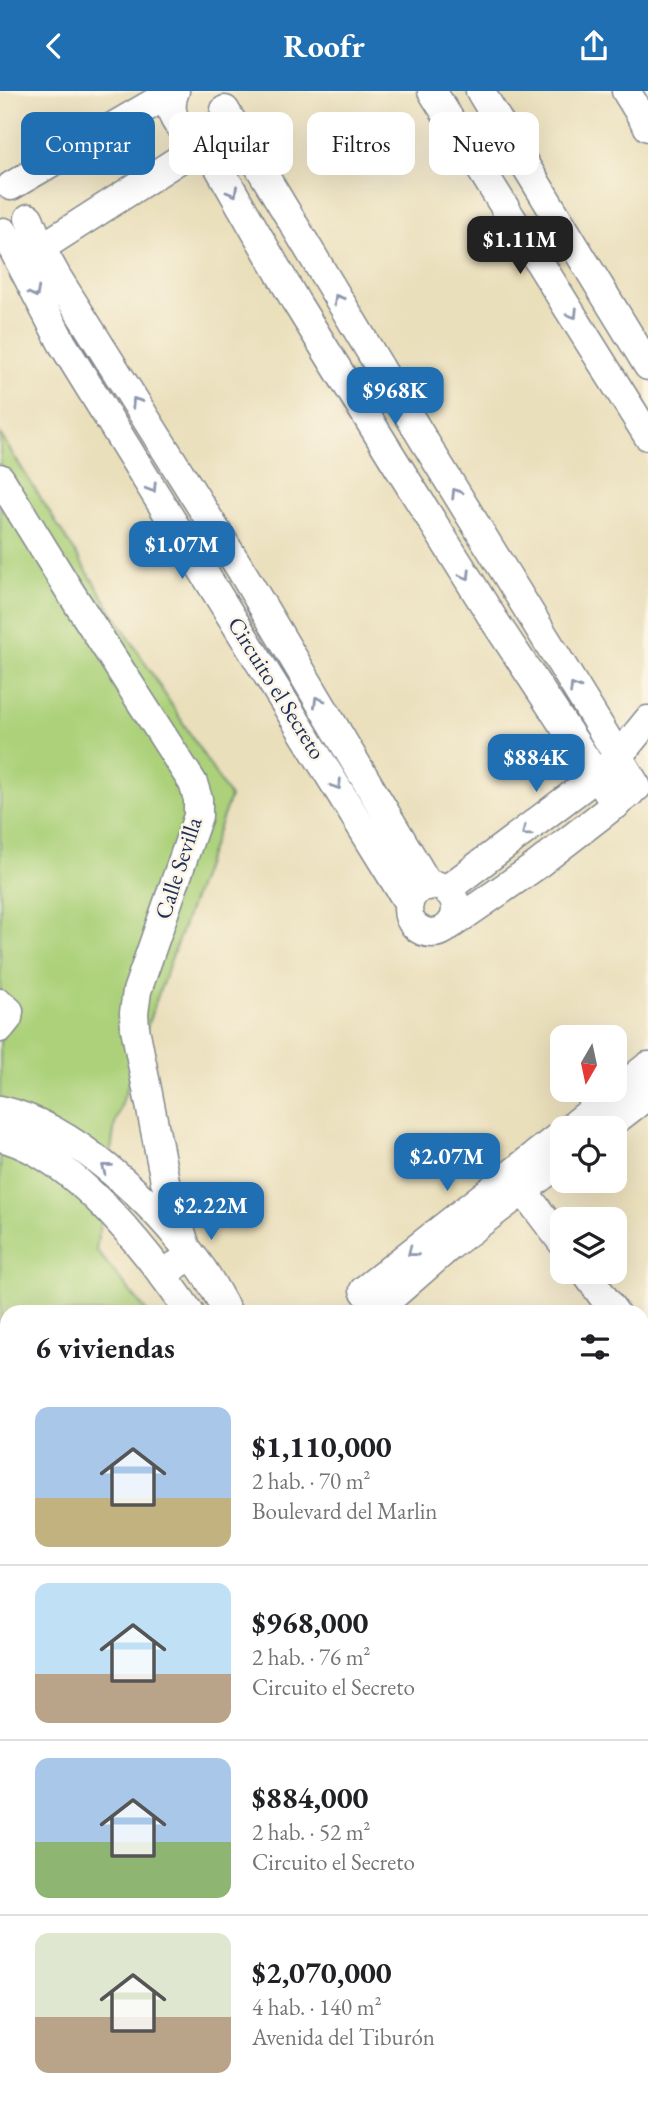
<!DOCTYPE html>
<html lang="es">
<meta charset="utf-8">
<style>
body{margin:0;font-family:"EB Garamond",serif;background:#f6f6f6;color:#202124;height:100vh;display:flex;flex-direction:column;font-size:26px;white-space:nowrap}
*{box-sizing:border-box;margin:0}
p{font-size:23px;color:#757577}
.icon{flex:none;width:38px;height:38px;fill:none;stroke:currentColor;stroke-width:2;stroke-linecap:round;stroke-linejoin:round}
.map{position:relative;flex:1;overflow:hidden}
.panel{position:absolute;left:0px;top:1214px;width:649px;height:800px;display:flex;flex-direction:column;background:#fff;border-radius:21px 21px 0 0;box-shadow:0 7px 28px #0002}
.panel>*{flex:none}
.banner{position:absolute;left:21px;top:21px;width:607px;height:63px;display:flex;gap:14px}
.needle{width:46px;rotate:189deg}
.buttons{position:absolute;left:550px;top:934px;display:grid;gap:14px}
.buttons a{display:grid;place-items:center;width:77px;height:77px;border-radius:14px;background:#fff;box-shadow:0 7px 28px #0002;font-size:35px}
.price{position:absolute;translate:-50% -60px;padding:0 16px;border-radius:14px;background:#1f6fb2;color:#fff;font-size:23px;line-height:46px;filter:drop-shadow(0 2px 4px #0008)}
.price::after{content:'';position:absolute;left:50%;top:42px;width:21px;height:16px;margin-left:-10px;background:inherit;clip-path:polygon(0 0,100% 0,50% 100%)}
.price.active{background:#222;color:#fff}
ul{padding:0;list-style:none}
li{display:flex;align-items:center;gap:21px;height:175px;padding:0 35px}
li+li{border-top:2px solid #e0e0e0}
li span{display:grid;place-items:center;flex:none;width:196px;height:140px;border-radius:14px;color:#555}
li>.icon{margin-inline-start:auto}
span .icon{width:84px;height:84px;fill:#fffc;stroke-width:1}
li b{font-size:30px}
h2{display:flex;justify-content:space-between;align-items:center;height:84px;padding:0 35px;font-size:30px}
.pill{padding:0 24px;border-radius:14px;background:#fff;box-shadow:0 7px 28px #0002;font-size:24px;line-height:63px}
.pill.active{background:#1f6fb2;color:#fff}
header{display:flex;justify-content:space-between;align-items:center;height:91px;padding:0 35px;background:#1f6fb2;color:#fff;font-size:32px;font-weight:700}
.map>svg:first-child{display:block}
</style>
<header><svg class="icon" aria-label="back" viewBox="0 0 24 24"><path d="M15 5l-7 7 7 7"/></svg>Roofr<svg class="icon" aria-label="share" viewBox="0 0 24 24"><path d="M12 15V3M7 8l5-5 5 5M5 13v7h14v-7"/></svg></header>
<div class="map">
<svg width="648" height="2013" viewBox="0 0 648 2013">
<rect width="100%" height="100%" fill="#fcf5e5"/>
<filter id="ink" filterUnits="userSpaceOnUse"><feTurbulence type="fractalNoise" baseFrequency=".0143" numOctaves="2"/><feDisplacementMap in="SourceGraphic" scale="14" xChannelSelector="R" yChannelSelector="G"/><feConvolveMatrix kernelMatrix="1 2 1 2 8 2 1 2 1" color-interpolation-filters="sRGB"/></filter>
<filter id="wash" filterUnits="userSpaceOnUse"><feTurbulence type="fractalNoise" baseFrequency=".00686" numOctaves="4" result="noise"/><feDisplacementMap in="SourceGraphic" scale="28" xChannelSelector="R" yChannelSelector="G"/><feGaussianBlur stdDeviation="1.57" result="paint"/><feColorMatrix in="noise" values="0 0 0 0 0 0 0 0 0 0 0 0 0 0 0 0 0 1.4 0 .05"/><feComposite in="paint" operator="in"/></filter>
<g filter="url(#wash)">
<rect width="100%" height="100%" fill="#eadfbb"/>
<path fill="#acd17a" stroke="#64806c" stroke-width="2" d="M0,343L230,706L152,921L115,1033L96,1159L147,1221L7,1222V2007H642V1854L648,1861V2013H0Z"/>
<path fill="#62a1d4" stroke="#3e6899" stroke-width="2" d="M0,1611L7,1614V1843L0,1841Z
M182,2007H264L266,2013H183Z"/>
</g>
<g filter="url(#ink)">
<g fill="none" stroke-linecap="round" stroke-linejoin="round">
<g stroke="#82878c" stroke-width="31">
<path id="minor" d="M175,0C163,28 186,52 213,36
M432,0L648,345
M480,0L648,275
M626,0L648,36
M225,19L423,348L637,696
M199,42L296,211L392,366L494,529L616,714
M11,95L174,0
M29,127L41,157L57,186L241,479L429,795
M4,141L62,252L409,813
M25,162L41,157L186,64L196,42
M0,387L69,499L193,692L198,708V725L137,900L134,922L135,937L165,1090L187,1159L183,1170L163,1182
M408 818a24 24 0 1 1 48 0a24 24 0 1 1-48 0Z
M446,799L596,686L617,667L648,629
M452,833L533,777L630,702
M0,912L9,920L8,927L0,937
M0,1019C76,1036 156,1114 200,1175C211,1190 219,1206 228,1222
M569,1038L648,975
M604,1038L648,1004
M0,1046C74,1064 148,1161 190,1222
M512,1085L562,1151
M585,1181L615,1222
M378,1218L450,1155L562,1070
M381,1222L364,1199L562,1043
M642,1258L648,1265
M642,1562L648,1569
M642,1778L648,1785
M642,1822L648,1829"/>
</g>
<use href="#minor" stroke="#fff" stroke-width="28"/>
</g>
<defs><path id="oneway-chevron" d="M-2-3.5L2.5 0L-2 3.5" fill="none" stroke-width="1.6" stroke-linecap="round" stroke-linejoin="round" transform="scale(1.75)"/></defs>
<g stroke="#8d97ae">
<use href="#oneway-chevron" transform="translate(233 101) rotate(60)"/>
<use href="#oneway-chevron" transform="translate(35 202) rotate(62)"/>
<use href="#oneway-chevron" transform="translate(338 208) rotate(-121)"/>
<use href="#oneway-chevron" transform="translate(573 223) rotate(58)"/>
<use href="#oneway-chevron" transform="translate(136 311) rotate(-123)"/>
<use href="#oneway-chevron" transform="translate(152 397) rotate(58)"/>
<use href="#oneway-chevron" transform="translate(456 402) rotate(-122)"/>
<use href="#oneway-chevron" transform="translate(466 484) rotate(58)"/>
<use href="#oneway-chevron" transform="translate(574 597) rotate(-121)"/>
<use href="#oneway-chevron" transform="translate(318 610) rotate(-120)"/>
<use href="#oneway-chevron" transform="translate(337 694) rotate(58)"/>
<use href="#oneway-chevron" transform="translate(526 741) rotate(143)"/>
<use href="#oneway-chevron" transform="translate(106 1077) rotate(-142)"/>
<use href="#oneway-chevron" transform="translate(412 1161) rotate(142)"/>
</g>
</g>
<g text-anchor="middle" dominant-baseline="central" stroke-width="5" stroke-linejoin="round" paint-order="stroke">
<g font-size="23" fill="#1b2f5e" stroke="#fcf5e5">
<text transform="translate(277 597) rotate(58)">Circuito el Secreto</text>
<text transform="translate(178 777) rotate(-72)">Calle Sevilla</text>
</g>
</g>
</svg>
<div class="buttons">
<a><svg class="needle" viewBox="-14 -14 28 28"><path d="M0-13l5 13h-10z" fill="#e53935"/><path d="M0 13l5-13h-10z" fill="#757577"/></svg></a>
<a><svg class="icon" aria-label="locate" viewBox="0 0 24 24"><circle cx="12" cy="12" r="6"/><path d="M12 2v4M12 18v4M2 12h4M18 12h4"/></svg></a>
<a><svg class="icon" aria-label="layers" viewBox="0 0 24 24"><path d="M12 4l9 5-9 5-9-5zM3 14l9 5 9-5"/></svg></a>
</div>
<b class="price active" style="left:520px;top:185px">$1.11M</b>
<b class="price" style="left:395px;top:336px">$968K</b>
<b class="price" style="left:182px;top:490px">$1.07M</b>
<b class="price" style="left:536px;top:703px">$884K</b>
<b class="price" style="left:447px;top:1102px">$2.07M</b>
<b class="price" style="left:211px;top:1151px">$2.22M</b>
<div class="banner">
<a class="pill active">Comprar</a>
<a class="pill">Alquilar</a>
<a class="pill">Filtros</a>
<a class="pill">Nuevo</a>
</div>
<section class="panel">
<h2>6 viviendas<svg class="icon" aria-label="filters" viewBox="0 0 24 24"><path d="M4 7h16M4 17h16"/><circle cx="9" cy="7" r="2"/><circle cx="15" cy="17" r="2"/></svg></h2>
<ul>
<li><span style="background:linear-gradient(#a9c7e8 65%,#c2b280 0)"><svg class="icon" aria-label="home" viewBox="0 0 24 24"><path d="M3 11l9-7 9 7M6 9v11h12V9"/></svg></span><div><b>$1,110,000</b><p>2 hab. · 70 m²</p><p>Boulevard del Marlin</p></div></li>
<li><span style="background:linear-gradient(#bfe0f5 65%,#b9a48a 0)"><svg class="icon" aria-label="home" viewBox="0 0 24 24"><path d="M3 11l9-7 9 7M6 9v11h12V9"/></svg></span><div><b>$968,000</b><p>2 hab. · 76 m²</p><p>Circuito el Secreto</p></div></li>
<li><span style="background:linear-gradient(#a9c7e8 60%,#8fb573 0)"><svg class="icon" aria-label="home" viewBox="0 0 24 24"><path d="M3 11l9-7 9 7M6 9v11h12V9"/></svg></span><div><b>$884,000</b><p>2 hab. · 52 m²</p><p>Circuito el Secreto</p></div></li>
<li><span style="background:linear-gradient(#dfe7d0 60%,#b9a48a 0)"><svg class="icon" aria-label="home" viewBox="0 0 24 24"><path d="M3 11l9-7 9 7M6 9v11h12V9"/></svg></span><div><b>$2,070,000</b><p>4 hab. · 140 m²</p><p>Avenida del Tiburón</p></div></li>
</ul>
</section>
</div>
